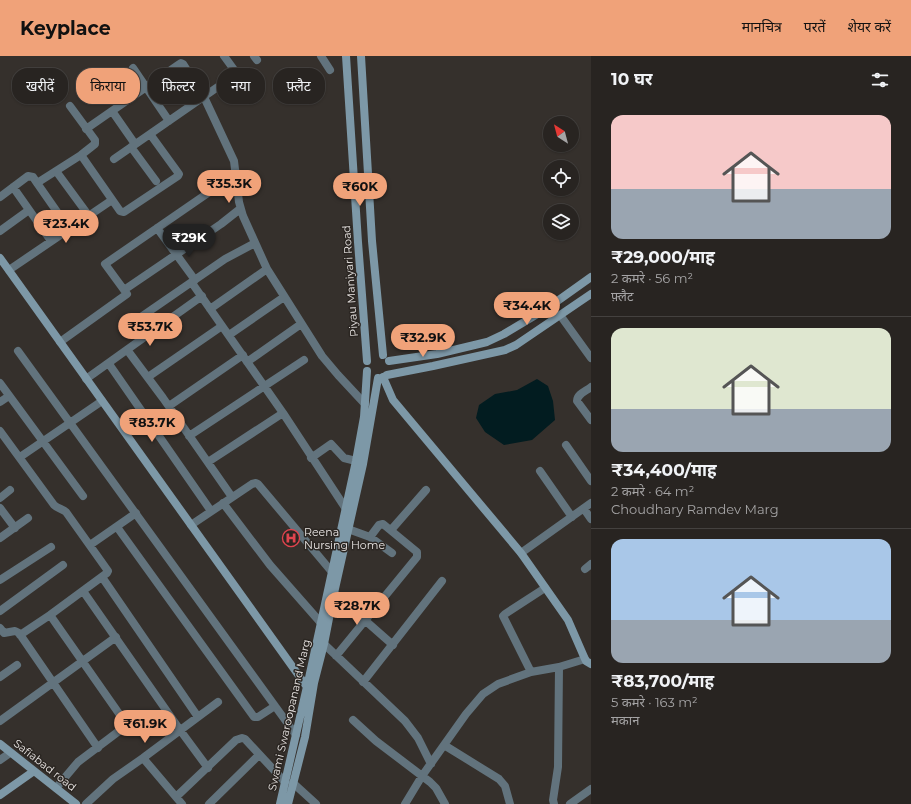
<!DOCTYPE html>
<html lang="hi">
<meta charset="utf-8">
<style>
body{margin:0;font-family:Montserrat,"Noto Sans Devanagari",sans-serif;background:#302c2a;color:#f1f3f6;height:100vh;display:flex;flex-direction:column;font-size:15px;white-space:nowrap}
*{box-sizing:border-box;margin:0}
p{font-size:13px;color:#a5a4a5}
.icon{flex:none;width:22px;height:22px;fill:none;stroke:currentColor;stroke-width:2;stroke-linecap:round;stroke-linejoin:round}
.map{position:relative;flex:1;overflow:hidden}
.side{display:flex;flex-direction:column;background:#282421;width:320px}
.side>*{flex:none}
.hud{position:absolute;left:12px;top:12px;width:380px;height:36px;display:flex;gap:8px}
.needle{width:26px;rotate:324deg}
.buttons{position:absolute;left:543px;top:60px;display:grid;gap:8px}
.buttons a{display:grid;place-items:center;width:36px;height:36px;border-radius:50%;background:#282421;box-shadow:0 1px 3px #0004,0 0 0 1px #44413f;font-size:20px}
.price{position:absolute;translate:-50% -34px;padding:0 9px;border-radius:14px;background:#f0a279;color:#111;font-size:13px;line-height:26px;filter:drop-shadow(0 1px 2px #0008)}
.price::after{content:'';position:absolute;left:50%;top:24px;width:12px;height:9px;margin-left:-6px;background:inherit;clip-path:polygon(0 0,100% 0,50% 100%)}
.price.selected{background:#222;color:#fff}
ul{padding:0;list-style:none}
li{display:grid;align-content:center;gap:8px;height:212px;padding:0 20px}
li+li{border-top:1px solid #44413f}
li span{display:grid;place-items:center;height:124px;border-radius:12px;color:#555}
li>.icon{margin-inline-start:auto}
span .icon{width:72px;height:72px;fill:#fffc;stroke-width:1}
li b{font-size:17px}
h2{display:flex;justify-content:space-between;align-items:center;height:48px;padding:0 20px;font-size:17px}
.tag{padding:0 14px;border-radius:16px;background:#282421;box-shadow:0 1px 3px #0004,0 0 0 1px #44413f;font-size:14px;line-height:36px}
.tag.selected{background:#f0a279;color:#111}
header{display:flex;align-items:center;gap:24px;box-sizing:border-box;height:56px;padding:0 20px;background:#f0a279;color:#111}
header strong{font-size:19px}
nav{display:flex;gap:22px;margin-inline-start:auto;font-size:14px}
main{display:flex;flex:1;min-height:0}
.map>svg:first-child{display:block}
</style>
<header>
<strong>Keyplace</strong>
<nav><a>मानचित्र</a><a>परतें</a><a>शेयर करें</a></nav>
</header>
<main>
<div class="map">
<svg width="591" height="748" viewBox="0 0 591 748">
<rect width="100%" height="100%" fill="#35302c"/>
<path fill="#021c20" d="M537,323L548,330L553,345L555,364L532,384L504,389L485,376L476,362L479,349L495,338L517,334Z"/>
<path fill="#7b5d42" stroke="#96908b" d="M294,474L300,481L289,490L283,483Z"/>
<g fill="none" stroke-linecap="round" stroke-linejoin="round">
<path stroke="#62737d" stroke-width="8" d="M254,0L257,4
M321,0L330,14
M133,12L169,65
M112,55L135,88
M86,73L178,9L181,7L183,8L204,41L234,105L239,146L243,160L267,213L322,300L338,319L365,348
M131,91L156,125
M81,99L120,155L124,156L178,120L179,118L150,78
M114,103L235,19V15L224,0
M56,115L89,160
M37,127L69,173
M13,131L51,185
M0,141L28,120L33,121L37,127L81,99L95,88V84L70,50
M157,172L195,224
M0,175L29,154
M9,214L112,144
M192,227L283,357L346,453
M124,234L221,168L240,153
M210,253L267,213
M560,259L591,302
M149,279L138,263L225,203L255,187
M229,279L284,241
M60,286L127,238L105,208L237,117
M18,295L296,679
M128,295L163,342L232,441
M247,306L301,268
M109,308L211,455
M148,321L222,270
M86,323L202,240
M0,327L83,440
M591,331C586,335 577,338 577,345L591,364
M0,346L9,340
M169,350L243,299
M0,375L54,449C58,453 63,453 66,456L108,515L107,517L50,559L20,579
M189,380L304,304
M566,389L591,425
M20,401L102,345
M311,402L331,388L344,402L356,405
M208,406L283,357
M540,415L572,461
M0,442L10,434
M223,447L270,509L321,567
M0,452L15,472
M584,453L591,463
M191,469L252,428L256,427L258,428L332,516
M117,471L254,661H258L275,650
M348,473L370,481L392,497
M391,474L426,434
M0,482L28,462
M90,489L136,457
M521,497L591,447
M585,513L591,508
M102,521L198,661
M0,524L51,491
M83,535L180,674L208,712
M334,537L393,589
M0,555L63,509
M50,559L127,669L78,706L56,732
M0,572L4,577L15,575L19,577L98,692
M324,588L405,665L418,682L431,708
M336,600L417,501V496L383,468L379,469L370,481
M531,616L503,560L505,558L545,532
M0,621L17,609
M363,626L442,525
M353,664L376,685L430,726L436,732L445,748
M0,665L116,581
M444,689L499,723L505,730L510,748
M143,702L182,748
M0,704L10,697
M293,727L316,748
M176,741L236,684L242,682L245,683L285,726
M86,748L113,723L143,702L218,646
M209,748L259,699
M405,748L422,720L466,658L483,638L498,628L531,616L559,611L585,603
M554,748L553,744L558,711L559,611
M570,748L591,733"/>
<path stroke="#7d98a7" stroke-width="8" d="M346,0L358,186L367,305
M361,0L372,185L383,299
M0,202L312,638
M389,305L437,298L487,286L504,278L549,251L591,221
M387,319L433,310L505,294L516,289L591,238
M383,321L393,344L521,497L568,564L585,603L586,605L591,608
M0,688L76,748
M0,739L34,715
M280,748L309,622L356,405L364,361L367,315
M288,748L305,681L314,627L324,588L334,537L363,408L378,322"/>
</g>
<defs>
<g id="hospital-ring" transform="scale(0.9)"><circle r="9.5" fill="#2b2622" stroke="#e0444e" stroke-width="1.5"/><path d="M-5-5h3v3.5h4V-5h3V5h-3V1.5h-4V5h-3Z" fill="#e0444e"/></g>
</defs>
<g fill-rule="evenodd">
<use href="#hospital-ring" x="291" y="482"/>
</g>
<g text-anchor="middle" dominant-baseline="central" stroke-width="3" stroke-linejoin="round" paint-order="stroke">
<g font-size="11" fill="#eae6e4" stroke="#2b2622">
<text transform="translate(350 225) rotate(-94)">Piyau Maniyari Road</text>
<text transform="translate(289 659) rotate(-77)">Swami Swaroopanand Marg</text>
<text transform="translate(45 709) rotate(38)">Safiabad road</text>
</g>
<g font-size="11" fill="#eae6e4" stroke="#2b2622" text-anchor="start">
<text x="304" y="476">Reena<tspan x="304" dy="13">Nursing Home</tspan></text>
</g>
</g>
</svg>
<div class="buttons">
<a><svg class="needle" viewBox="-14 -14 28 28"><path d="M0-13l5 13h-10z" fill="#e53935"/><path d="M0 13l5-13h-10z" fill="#a5a4a5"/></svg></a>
<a><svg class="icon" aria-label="locate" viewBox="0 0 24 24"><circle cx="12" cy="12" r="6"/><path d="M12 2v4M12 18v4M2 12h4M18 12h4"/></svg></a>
<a><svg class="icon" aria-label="layers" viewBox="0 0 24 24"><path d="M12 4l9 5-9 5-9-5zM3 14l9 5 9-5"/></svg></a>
</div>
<b class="price" style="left:229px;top:148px">₹35.3K</b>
<b class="price" style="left:360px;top:151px">₹60K</b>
<b class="price" style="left:66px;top:188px">₹23.4K</b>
<b class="price selected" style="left:189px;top:202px">₹29K</b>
<b class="price" style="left:527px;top:270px">₹34.4K</b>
<b class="price" style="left:150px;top:291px">₹53.7K</b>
<b class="price" style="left:423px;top:302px">₹32.9K</b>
<b class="price" style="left:152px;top:387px">₹83.7K</b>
<b class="price" style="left:357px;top:570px">₹28.7K</b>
<b class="price" style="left:145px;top:688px">₹61.9K</b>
<div class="hud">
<a class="tag">खरीदें</a>
<a class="tag selected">किराया</a>
<a class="tag">फ़िल्टर</a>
<a class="tag">नया</a>
<a class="tag">फ़्लैट</a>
</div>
</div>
<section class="side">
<h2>10 घर<svg class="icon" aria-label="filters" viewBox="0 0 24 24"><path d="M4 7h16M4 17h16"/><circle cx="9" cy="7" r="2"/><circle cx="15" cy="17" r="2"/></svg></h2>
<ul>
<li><span style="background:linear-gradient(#f6c9c9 60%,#9aa5b1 0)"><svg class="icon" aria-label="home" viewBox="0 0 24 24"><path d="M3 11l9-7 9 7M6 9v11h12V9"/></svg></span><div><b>₹29,000/माह</b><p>2 कमरे · 56 m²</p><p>फ़्लैट</p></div></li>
<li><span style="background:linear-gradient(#dfe7d0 65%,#9aa5b1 0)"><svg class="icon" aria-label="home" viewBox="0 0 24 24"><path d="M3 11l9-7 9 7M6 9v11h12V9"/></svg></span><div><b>₹34,400/माह</b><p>2 कमरे · 64 m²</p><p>Choudhary Ramdev Marg</p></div></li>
<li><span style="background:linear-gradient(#a9c7e8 65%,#9aa5b1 0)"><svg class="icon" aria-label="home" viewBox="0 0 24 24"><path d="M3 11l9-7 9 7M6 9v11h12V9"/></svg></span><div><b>₹83,700/माह</b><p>5 कमरे · 163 m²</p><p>मकान</p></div></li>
</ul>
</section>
</main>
